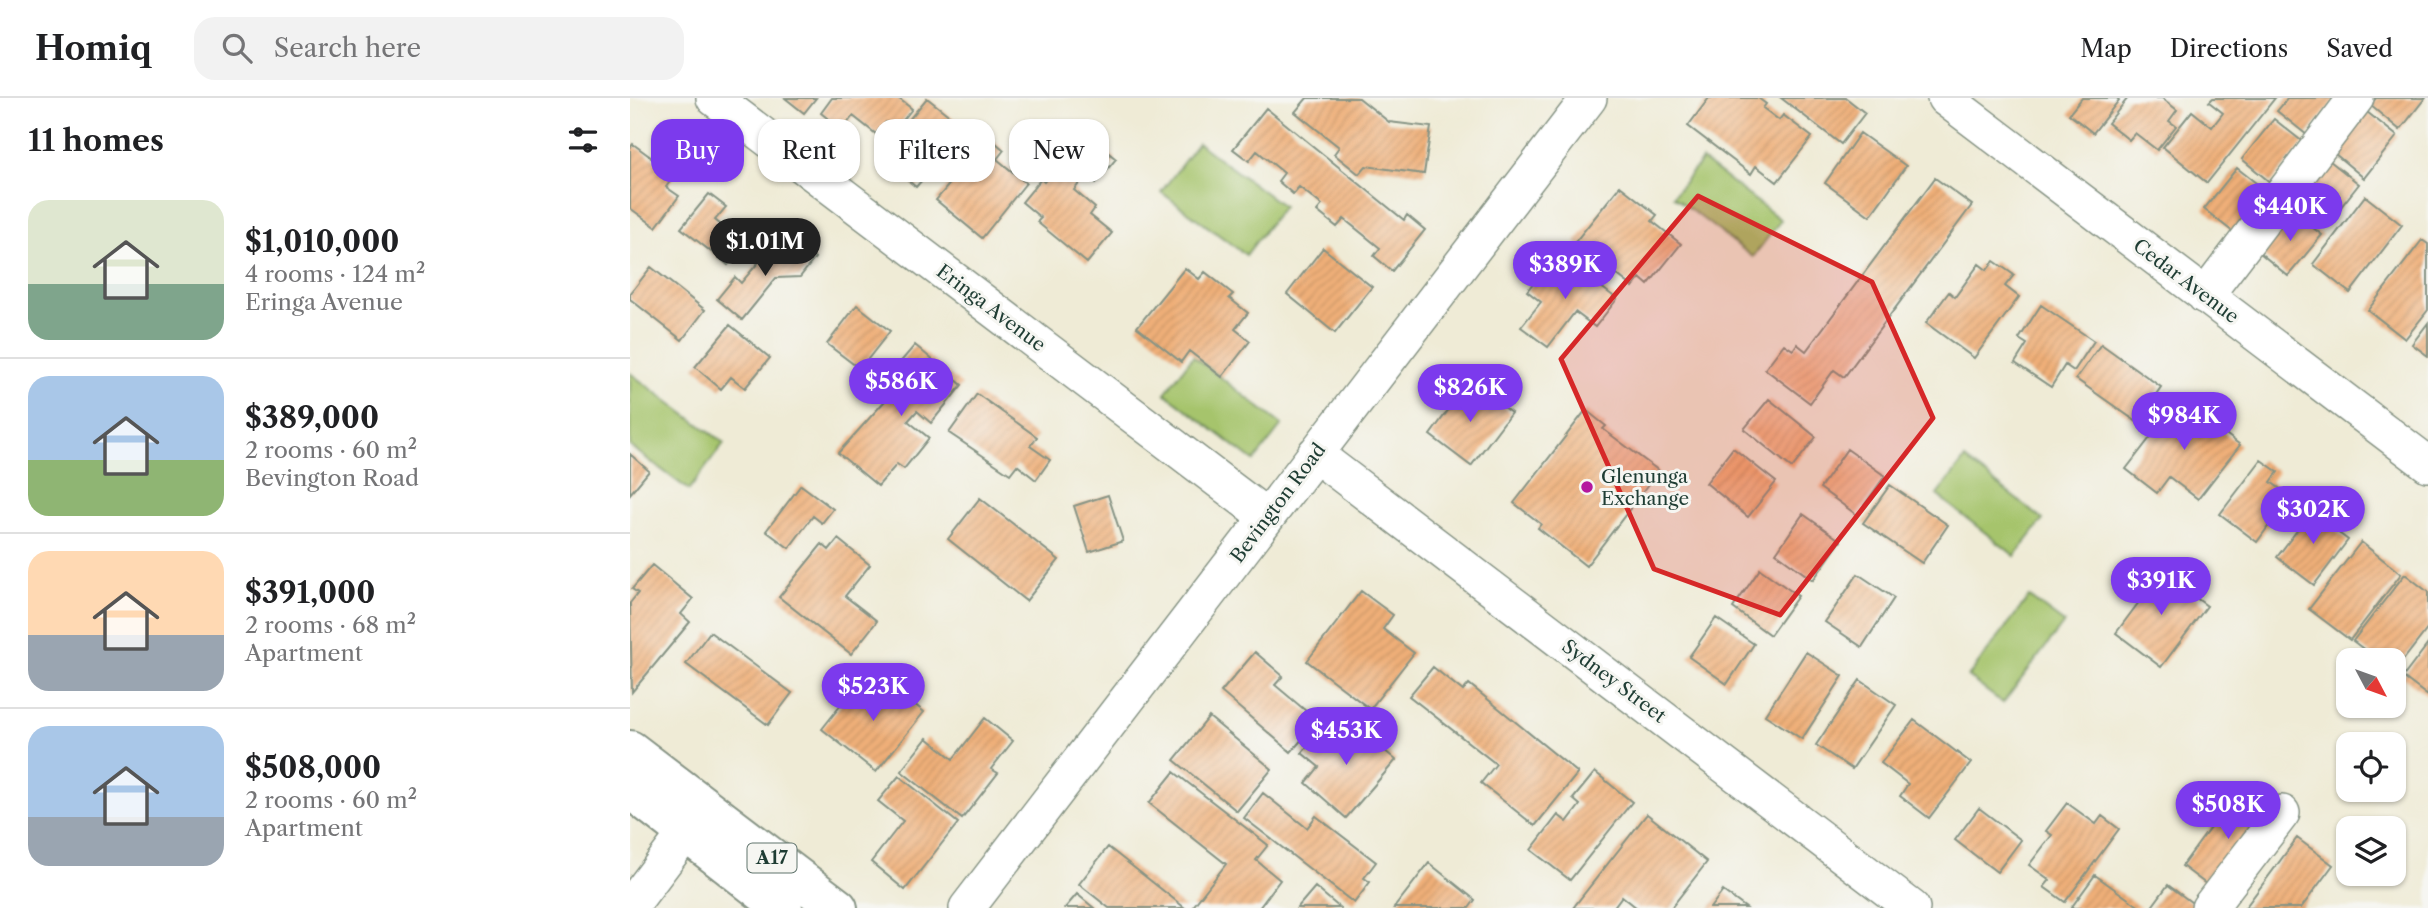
<!DOCTYPE html>
<meta charset="utf-8">
<style>
body{margin:0;font-family:"Libre Caslon Text",serif;background:#f2f2f2;color:#202124;height:100vh;display:flex;flex-direction:column;font-size:26px;white-space:nowrap}
*{box-sizing:border-box;margin:0}
p{font-size:23px;color:#757577}
.icon{flex:none;width:38px;height:38px;fill:none;stroke:currentColor;stroke-width:2;stroke-linecap:round;stroke-linejoin:round}
.map{position:relative;flex:1;overflow:hidden}
.panel{display:flex;flex-direction:column;background:#fff;width:630px}
.panel>*{flex:none}
.guide{position:absolute;left:21px;top:21px;width:665px;height:63px;display:flex;gap:14px}
.needle{width:46px;rotate:131deg}
.controls{position:absolute;left:1706px;top:550px;display:grid;gap:14px}
.controls a{display:grid;place-items:center;width:70px;height:70px;border-radius:14px;background:#fff;box-shadow:0 2px 5px #0004;font-size:35px}
.price{position:absolute;translate:-50% -60px;padding:0 16px;border-radius:24px;background:#7c3aed;color:#fff;font-size:23px;line-height:46px;filter:drop-shadow(0 2px 4px #0008)}
.price::after{content:'';position:absolute;left:50%;top:42px;width:21px;height:16px;margin-left:-10px;background:inherit;clip-path:polygon(0 0,100% 0,50% 100%)}
.price.on{background:#222;color:#fff}
ul{padding:0;list-style:none}
li{display:flex;align-items:center;gap:21px;height:175px;padding:0 28px}
li+li{border-top:2px solid #e0e0e0}
li span{display:grid;place-items:center;flex:none;width:196px;height:140px;border-radius:21px;color:#555}
li>.icon{margin-inline-start:auto}
span .icon{width:84px;height:84px;fill:#fffc;stroke-width:1}
li b{font-size:30px}
h2{display:flex;justify-content:space-between;align-items:center;height:84px;padding:0 28px;font-size:30px}
.chip{padding:0 24px;border-radius:21px;background:#fff;box-shadow:0 2px 5px #0004;font-size:24px;line-height:63px}
.chip.on{background:#7c3aed;color:#fff}
header{display:flex;align-items:center;gap:42px;box-sizing:border-box;height:98px;padding:0 35px;background:#fff;border-bottom:2px solid #e0e0e0}
header strong{font-size:33px}
nav{display:flex;gap:38px;margin-inline-start:auto;font-size:24px}
.search{width:490px;height:63px;background:#f2f2f2;display:flex;align-items:center;gap:18px;box-sizing:border-box;padding:0 24px;border-radius:21px;color:#757577;font-size:26px}
main{display:flex;flex:1;min-height:0}
.map>svg:first-child{display:block}
</style>
<header>
<strong>Homiq</strong>
<div class="search"><svg class="icon" aria-label="search" viewBox="0 0 24 24"><circle cx="10" cy="10" r="6"/><path d="M15 15l6 6"/></svg>Search here</div>
<nav><a>Map</a><a>Directions</a><a>Saved</a></nav>
</header>
<main>
<section class="panel">
<h2>11 homes<svg class="icon" aria-label="filters" viewBox="0 0 24 24"><path d="M4 7h16M4 17h16"/><circle cx="9" cy="7" r="2"/><circle cx="15" cy="17" r="2"/></svg></h2>
<ul>
<li><span style="background:linear-gradient(#dfe7d0 60%,#7fa58c 0)"><svg class="icon" aria-label="home" viewBox="0 0 24 24"><path d="M3 11l9-7 9 7M6 9v11h12V9"/></svg></span><div><b>$1,010,000</b><p>4 rooms · 124 m²</p><p>Eringa Avenue</p></div></li>
<li><span style="background:linear-gradient(#a9c7e8 60%,#8fb573 0)"><svg class="icon" aria-label="home" viewBox="0 0 24 24"><path d="M3 11l9-7 9 7M6 9v11h12V9"/></svg></span><div><b>$389,000</b><p>2 rooms · 60 m²</p><p>Bevington Road</p></div></li>
<li><span style="background:linear-gradient(#ffd9b3 60%,#9aa5b1 0)"><svg class="icon" aria-label="home" viewBox="0 0 24 24"><path d="M3 11l9-7 9 7M6 9v11h12V9"/></svg></span><div><b>$391,000</b><p>2 rooms · 68 m²</p><p>Apartment</p></div></li>
<li><span style="background:linear-gradient(#a9c7e8 65%,#9aa5b1 0)"><svg class="icon" aria-label="home" viewBox="0 0 24 24"><path d="M3 11l9-7 9 7M6 9v11h12V9"/></svg></span><div><b>$508,000</b><p>2 rooms · 60 m²</p><p>Apartment</p></div></li>
</ul>
</section>
<div class="map">
<svg width="1798" height="810" viewBox="0 0 1798 810">
<defs>
<pattern id="building-hatch" width="6" height="6" patternUnits="userSpaceOnUse" patternTransform="scale(1.75)"><rect width="6" height="6" fill="#efaf78"/><path d="M-1 1l2-2M0 6l6-6M5 7l2-2" fill="none" stroke="#cc9768"/></pattern>
</defs>
<rect width="100%" height="100%" fill="#f6f6f2"/>
<filter id="ink" filterUnits="userSpaceOnUse"><feTurbulence type="fractalNoise" baseFrequency=".0143" numOctaves="2"/><feDisplacementMap in="SourceGraphic" scale="14" xChannelSelector="R" yChannelSelector="G"/><feConvolveMatrix kernelMatrix="1 2 1 2 8 2 1 2 1" color-interpolation-filters="sRGB"/></filter>
<filter id="wash" filterUnits="userSpaceOnUse"><feTurbulence type="fractalNoise" baseFrequency=".00686" numOctaves="4" result="noise"/><feDisplacementMap in="SourceGraphic" scale="28" xChannelSelector="R" yChannelSelector="G"/><feGaussianBlur stdDeviation="1.57" result="paint"/><feColorMatrix in="noise" values="0 0 0 0 0 0 0 0 0 0 0 0 0 0 0 0 0 1.4 0 .05"/><feComposite in="paint" operator="in"/></filter>
<g filter="url(#wash)">
<rect width="100%" height="100%" fill="#efebd6"/>
<path fill="#a6c46c" stroke="#628050" stroke-width="2" d="M568,45L653,108L616,157L531,94Z
M1072,62L1151,122L1123,159L1043,98Z
M563,258L652,327L624,363L535,295Z
M0,275L94,345L59,392L0,348Z
M1335,361L1413,422L1385,458L1307,397Z
M1399,499L1434,525L1373,605L1338,579Z"/>
<g id="blocks">
<path fill="url(#building-hatch)" d="M155,0H186L174,15Z
M202,0H268L282,11L266,31L256,24L246,36L223,18L212,32L191,15Z
M297,0L336,31L286,89L249,58Z
M677,0H729L759,24L801,29L794,76L736,68L729,76L704,56L709,49L665,14Z
M1079,0H1128L1136,6L1133,10L1149,22L1153,17L1182,39L1147,84L1126,68L1121,76L1058,28Z
M1151,0H1216L1235,15L1211,46Z
M1452,0H1487L1489,2L1463,35L1439,16Z
M1498,0H1532L1547,12L1539,23L1546,28L1527,52L1505,35L1499,42L1478,25Z
M1583,0H1645L1577,85L1533,49L1562,13L1582,29L1593,15L1579,4Z
M1658,0H1706L1677,37L1647,13Z
M1746,0H1795L1770,32L1740,7Z
M636,10L774,122L777,117L795,132L762,173L744,158L750,150L714,121L707,129L687,113L692,107L669,89L663,96L648,83L654,75L627,53L619,63L603,51Z
M1737,14L1767,38L1734,80L1704,55Z
M1644,21L1674,45L1641,85L1612,61Z
M454,35L486,61L466,85L456,77L444,92L465,110L460,117L482,135L457,165L407,124L411,120L392,104L411,81L414,84Z
M1230,35L1276,68L1240,118L1195,85Z
M359,39L374,52L367,61L396,85L352,140L306,102Z
M3,46L45,77L36,89L49,98L26,129L0,110V50Z
M1700,63L1729,86L1695,129L1666,106Z
M1607,70L1636,93L1603,134L1574,111Z
M1305,80L1342,107L1214,279L1204,272L1180,305L1135,271L1154,246L1163,252L1167,246L1176,253Z
M990,88L1027,117L1022,123L1051,146L1018,187L1010,180L1003,189L945,144Z
M79,96L96,109L85,122L114,146L98,167L51,130Z
M1735,98L1772,127L1720,195L1683,166Z
M1662,113L1692,137L1658,178L1629,154Z
M1792,142L1798,146V212L1775,241L1738,212Z
M166,145L185,160L170,179L146,180L112,222L87,201L105,179L111,185L139,152Z
M693,150L742,189L705,235L657,196Z
M930,158L987,201L965,229L945,214L918,249L891,229L911,204L897,193L915,170L919,173Z
M1364,163L1384,177L1375,188L1389,199L1344,260L1296,225L1319,194L1325,199L1349,166L1357,172Z
M21,169L75,212L52,242L0,201V196Z
M555,170L569,181L575,174L603,196L599,200L618,215L605,231L620,243L592,279L559,253L551,264L507,229Z
M227,207L260,233L230,271L197,246Z
M1411,207L1464,243L1444,273L1435,267L1421,289L1385,265L1397,246L1389,241Z
M1798,225V258L1782,246Z
M100,227L140,260L115,290L101,279L91,291L65,269Z
M1471,246L1531,289L1507,324L1446,281Z
M285,247L332,287L301,325L287,313L278,323L299,340L274,371L267,366L248,388L208,355L272,284L261,275Z
M839,284L881,315L841,368L800,337Z
M347,296L407,339L400,348L420,362L406,382L387,367L380,376L319,335Z
M1139,301L1186,339L1162,370L1114,331Z
M1550,301L1610,347L1568,401L1539,379L1527,395L1496,371Z
M956,312L976,328L973,331L1029,373L956,468L908,430L911,426L884,405Z
M1103,350L1146,384L1118,419L1076,385Z
M1217,351L1255,378L1227,417L1190,390Z
M0,356L19,373L0,396Z
M1631,362L1648,374L1641,384L1660,398L1627,444L1590,416Z
M171,387L203,411L192,425L183,418L159,450L136,433Z
M1260,387L1318,427L1292,465L1233,425Z
M478,397L493,443L459,454L444,408Z
M350,400L429,462L396,503L318,441Z
M1688,405L1705,417L1698,427L1718,442L1684,487L1647,459Z
M1173,416L1211,443L1183,482L1146,455Z
M208,441L240,467L215,498L247,523L221,556L149,499L192,446L199,452Z
M1731,444L1771,476L1720,542L1679,511Z
M22,467L63,501L51,516L60,524L2,594L0,505L8,495L2,491Z
M1524,469L1577,508L1531,569L1486,535L1512,500L1505,495Z
M1130,471L1168,498L1140,537L1103,510Z
M1228,476L1264,500L1232,549L1195,524Z
M1775,476L1798,494V530L1764,574V562H1748L1723,543Z
M731,493L763,517L753,531L784,555L740,611L677,563Z
M1086,520L1124,546L1097,586L1059,559Z
M80,534L162,595L138,627L56,566Z
M1798,546V598L1773,579Z
M625,554L653,578L645,587L688,623L661,654L591,594Z
M1176,554L1213,578L1172,641L1135,617Z
M803,569L833,593L839,586L948,675L905,728L851,685L866,666L779,598Z
M1230,582L1266,607L1222,671L1186,647Z
M230,583L249,598L258,585L294,614L246,674L192,631Z
M579,619L642,671L607,713L544,662Z
M355,620L383,643L361,671L368,675L332,721L271,673L297,640L323,661Z
M1284,622L1341,665L1299,720L1270,698L1278,686L1251,665Z
M697,625L714,639L724,627L766,662L716,720L676,685L689,669L672,655Z
M544,674L638,747L626,762L650,782L629,810H562L596,766L519,705Z
M965,674L1002,704L940,782L901,752L928,717L937,724L950,707L943,701Z
M269,678L328,725L275,792L241,764L273,723L248,703Z
M1608,692L1644,718L1588,795L1552,768Z
M633,695L677,730L686,718L746,764L734,780L740,784L724,805L614,720Z
M1437,705L1466,726L1472,718L1489,731L1435,804L1414,789L1420,782L1399,767L1422,737L1416,733Z
M1349,710L1391,742L1367,774L1325,742Z
M1017,716L1077,764L1041,810H1007L992,798L983,810H943Z
M1667,740L1703,767L1671,810H1615Z
M478,749L555,810H479L449,786Z
M799,765L845,802L839,810H764Z
M1465,777L1511,810H1441Z
M1538,787L1569,810H1521Z
M685,789L710,810H667Z
M1093,793L1116,810H1080Z
M447,796L464,810H435Z"/>
</g>
</g>
<g filter="url(#ink)">
<use href="#blocks" fill-opacity="0" stroke="#879485" stroke-width="2"/>
<g fill="none" stroke-linecap="round" stroke-linejoin="round">
<g stroke="#879485" stroke-width="38">
<path id="minor" d="M84,0L637,419
M1315,0L1798,366
M1575,198L1726,0
M685,356L1282,810
M0,809L74,711
M337,810L959,0
M1579,810L1652,715"/>
</g>
<g stroke="#879485" stroke-width="42">
<path id="highway" d="M0,652L208,810
M0,691L153,810"/>
</g>
<use href="#minor" stroke="#fff" stroke-width="35"/>
<use href="#highway" stroke="#fff" stroke-width="38"/>
</g>
</g>
<path fill="#d62828" fill-opacity="0.2" stroke="#d62828" stroke-width="5" stroke-linejoin="round" d="M1068,98L1242,184L1303,320L1150,517L1024,471L931,261Z"/>
<circle fill="#b5179e" stroke="#f6f6f2" stroke-width="2.5" cx="957" cy="389" r="7"/>
<g text-anchor="middle" dominant-baseline="central" stroke-width="6" stroke-linejoin="round" paint-order="stroke">
<rect fill="#f6f6f2" stroke="#60746d" stroke-width="2" x="117.5" y="745.5" width="49" height="29" rx="5"/>
<g font-size="18" font-weight="bold" fill="#1f3d34">
<text x="142" y="760">A17</text>
</g>
<g font-size="19" fill="#1f3d34" stroke="#f6f6f2">
<text transform="translate(1556 183) rotate(37)">Cedar Avenue</text>
<text transform="translate(361 210) rotate(37)">Eringa Avenue</text>
<text transform="translate(648 405) rotate(-53)">Bevington Road</text>
<text transform="translate(984 583) rotate(37)">Sydney Street</text>
</g>
<g font-size="19" fill="#1f3d34" stroke="#f6f6f2" text-anchor="start">
<text x="971" y="378">Glenunga<tspan x="971" dy="22">Exchange</tspan></text>
</g>
</g>
</svg>
<div class="controls">
<a><svg class="needle" viewBox="-14 -14 28 28"><path d="M0-13l5 13h-10z" fill="#e53935"/><path d="M0 13l5-13h-10z" fill="#757577"/></svg></a>
<a><svg class="icon" aria-label="locate" viewBox="0 0 24 24"><circle cx="12" cy="12" r="6"/><path d="M12 2v4M12 18v4M2 12h4M18 12h4"/></svg></a>
<a><svg class="icon" aria-label="layers" viewBox="0 0 24 24"><path d="M12 4l9 5-9 5-9-5zM3 14l9 5 9-5"/></svg></a>
</div>
<b class="price" style="left:1660px;top:145px">$440K</b>
<b class="price on" style="left:135px;top:180px">$1.01M</b>
<b class="price" style="left:935px;top:203px">$389K</b>
<b class="price" style="left:271px;top:320px">$586K</b>
<b class="price" style="left:840px;top:326px">$826K</b>
<b class="price" style="left:1554px;top:354px">$984K</b>
<b class="price" style="left:1683px;top:448px">$302K</b>
<b class="price" style="left:1531px;top:519px">$391K</b>
<b class="price" style="left:243px;top:625px">$523K</b>
<b class="price" style="left:716px;top:669px">$453K</b>
<b class="price" style="left:1598px;top:743px">$508K</b>
<div class="guide">
<a class="chip on">Buy</a>
<a class="chip">Rent</a>
<a class="chip">Filters</a>
<a class="chip">New</a>
</div>
</div>
</main>
